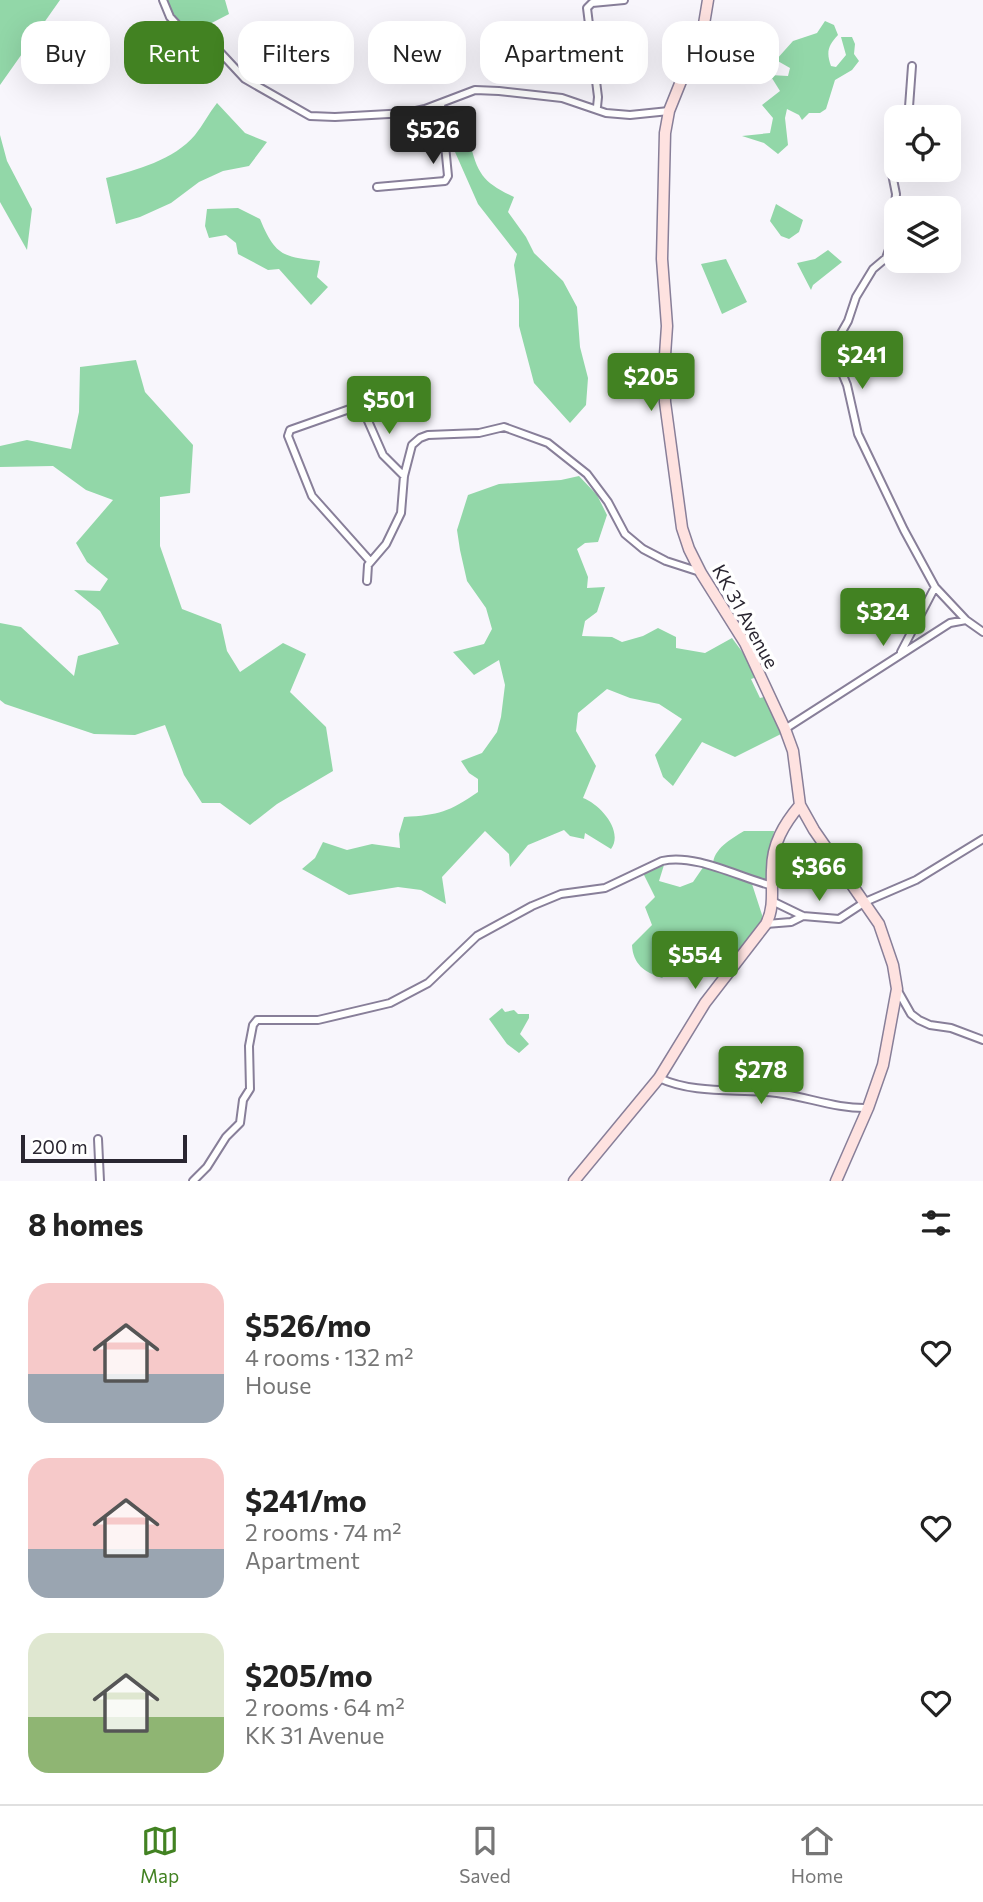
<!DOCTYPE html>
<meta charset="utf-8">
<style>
body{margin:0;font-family:Commissioner,sans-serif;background:#f2f2f2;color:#222;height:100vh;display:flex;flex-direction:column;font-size:26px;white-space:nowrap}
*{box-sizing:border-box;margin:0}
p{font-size:23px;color:#767676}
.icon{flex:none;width:38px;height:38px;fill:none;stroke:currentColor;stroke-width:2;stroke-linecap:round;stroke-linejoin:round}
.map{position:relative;height:1181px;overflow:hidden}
.drawer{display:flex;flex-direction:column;background:#fff;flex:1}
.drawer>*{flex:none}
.guide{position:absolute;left:21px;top:21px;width:942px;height:63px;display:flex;gap:14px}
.fabs{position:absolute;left:884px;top:105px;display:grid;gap:14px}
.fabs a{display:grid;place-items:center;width:77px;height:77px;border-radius:14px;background:#fff;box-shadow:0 7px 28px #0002;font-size:35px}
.scale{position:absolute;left:21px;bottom:18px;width:166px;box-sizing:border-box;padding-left:7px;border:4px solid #2a2631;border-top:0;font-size:19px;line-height:24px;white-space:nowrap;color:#2a2631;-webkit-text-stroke:5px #fff;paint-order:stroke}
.price{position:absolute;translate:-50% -60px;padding:0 16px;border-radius:7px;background:#428222;color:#fff;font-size:23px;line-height:46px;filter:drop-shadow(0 2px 4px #0008)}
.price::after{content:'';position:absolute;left:50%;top:42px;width:21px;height:16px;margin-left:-10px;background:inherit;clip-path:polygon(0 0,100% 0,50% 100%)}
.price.on{background:#222;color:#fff}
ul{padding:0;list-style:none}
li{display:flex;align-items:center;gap:21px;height:175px;padding:0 28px}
li span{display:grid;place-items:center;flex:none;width:196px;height:140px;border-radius:21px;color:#555}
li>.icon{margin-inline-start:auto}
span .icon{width:84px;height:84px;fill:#fffc;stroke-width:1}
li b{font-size:30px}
h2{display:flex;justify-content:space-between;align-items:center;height:84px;padding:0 28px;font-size:30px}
.pill{padding:0 24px;border-radius:21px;background:#fff;box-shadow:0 7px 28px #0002;font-size:24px;line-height:63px}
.pill.on{background:#428222;color:#fff}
.tab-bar{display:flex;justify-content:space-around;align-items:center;height:98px;border-top:2px solid #e0e0e0;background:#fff;font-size:19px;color:#767676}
.tab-bar a{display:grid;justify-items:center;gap:4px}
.tab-bar .on{color:#428222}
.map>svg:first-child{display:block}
</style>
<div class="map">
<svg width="983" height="1181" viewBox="0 0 983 1181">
<rect width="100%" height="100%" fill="#f8f6fc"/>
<path fill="#92d7a8" d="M0,0H60L0,85Z
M165,0H225L229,14L202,28L186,23L181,26L170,12Z
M825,21L834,25L838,35C828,46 826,52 831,66L836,67L846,55L841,37H852L855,44L854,54L859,61L852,70L835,80L826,109L820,113H809L802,120L799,115L787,109L785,118L788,145L778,154L764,143L742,136L770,133L773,118L762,105L780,91L770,75L788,76L790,68L776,60L793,41L817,33Z
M217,103L245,133L267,142L249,166L223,171L199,182L171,203L140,217L116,224L106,178C136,170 174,160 195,135C203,125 209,113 217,103Z
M452,132L470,142C477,174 484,183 514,197L508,212L526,237L534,253L563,281L577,307L580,347L588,378L586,405L570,423L534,383L519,326V300L514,265L517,254L478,204L455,152Z
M0,135L7,161L32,209L27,250L0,202Z
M776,204L803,220L799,232L789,239L781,236L770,221Z
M238,208L260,219C275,255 282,257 320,261L317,277L328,287L311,305L279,269L268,270L238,254L236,243L226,235L209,238L205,226L207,209Z
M828,250L842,262L813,285L811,290L797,263L815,259Z
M726,259L747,302L722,314L701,264Z
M136,360L145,392L193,445L190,493L160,497V546L182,609L221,624L227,651L240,672L283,643L306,654L290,692L326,727L333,771L277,804L250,825L220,803H202L184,775L165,725L135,735L94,734L5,704L0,700V623L21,627L74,676L78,656L119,644L100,611L74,590L100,591L108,579L87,562L76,543L113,500L86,490L53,466L0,467V446L27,440L71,449L79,412L80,367Z
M579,476L597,495L607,515L598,542L585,543L577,549L588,577L587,588L605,587L597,612L585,621L582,636L612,637L622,642L643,636L658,628L676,637V648L705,653L732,638L760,676L751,679L760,698L764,697L781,734L735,757L702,742L673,786L663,777L655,755L682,719L659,704L630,698L607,689L578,713L576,731L596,766L583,798C600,804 624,831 611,849L585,833L584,839L570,836L564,830L528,845L510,867L509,854L485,831L442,877L446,904L421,890L398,887L349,895L302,869L315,858L323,842L347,850L372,844L400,848L399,834L404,817C439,815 449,812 478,792V779L469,773L461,761L482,753L497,732L501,717L505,685L499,660L474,675L453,652L484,644L492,629L486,608L467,581L460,550L457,530L468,495L499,484L561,480Z
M744,831H774L768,884L713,865C713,849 731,839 744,831Z
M664,865L659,881L680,887L693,882L704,866L752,884L764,921L729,964L705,971L682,960L662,978C644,972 633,964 632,945L652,925L645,907L655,897L643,873Z
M502,1008L505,1012L514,1010L518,1014H529V1018L520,1034L529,1044L519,1053L507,1044L489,1019Z"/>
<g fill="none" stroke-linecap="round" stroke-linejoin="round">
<g stroke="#887f99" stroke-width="10">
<path id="street" d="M163,0L170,17L182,30L219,51L245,79L310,116L335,117L407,113L425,109L475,90L499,91L562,98L606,113L630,115L669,111
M597,107L598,97L587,8L592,3L624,0
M911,117L909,107L912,66
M896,155L891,169L896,194L892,241L886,258L873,269L856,297L848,321L836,342L833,351L847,385L858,434L904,530L935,587L966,620
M377,187L445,181L448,176L441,104
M370,561L312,496L288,436L290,430L361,405L383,455L404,476
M367,581L368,565L386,544L401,513L404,476L412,445L420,438L428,435L479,433L504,427L548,443L587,474L608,502L625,534L643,549L666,561L700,572
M901,652L935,587
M785,729L950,623L966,620L983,632
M772,901L803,916L839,919L865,902L916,880L983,839
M766,924L791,922L803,916
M898,991L911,1014L919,1020L930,1025L951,1028L983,1040
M659,1078C696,1095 738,1088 777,1093C808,1097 837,1109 868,1108
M98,1139L100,1181
M193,1181L207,1167L226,1137L240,1123L243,1100L250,1089L249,1046L253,1025L257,1020H318L390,1003L428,983L477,936L532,906L561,894L605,888L662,861C695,853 740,878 773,886"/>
</g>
<g stroke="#887f99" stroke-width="13">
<path id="secondary" d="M708,0L704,24L669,111L665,133L662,259L667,326L664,370L665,402L682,528L689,549L701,573L745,643L785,729L793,751L800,805L814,830L879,924L893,965L897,989L883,1065L868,1108L836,1181
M574,1181L659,1078L705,1003L766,924C775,907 771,888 772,870C772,844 784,824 800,805"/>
</g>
<use href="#street" stroke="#fff" stroke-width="6"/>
<use href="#secondary" stroke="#fee2e0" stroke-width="10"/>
</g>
<g text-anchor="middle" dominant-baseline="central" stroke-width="7" stroke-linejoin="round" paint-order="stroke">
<g font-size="19" fill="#2a2631" stroke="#fff">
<text transform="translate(746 616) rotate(61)">KK 31 Avenue</text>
</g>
</g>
</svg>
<div class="fabs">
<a><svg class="icon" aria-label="locate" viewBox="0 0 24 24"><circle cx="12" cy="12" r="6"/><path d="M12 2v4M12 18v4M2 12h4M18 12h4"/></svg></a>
<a><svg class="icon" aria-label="layers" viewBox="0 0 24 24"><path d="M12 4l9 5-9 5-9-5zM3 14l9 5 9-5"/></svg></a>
</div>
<div class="scale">200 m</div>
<b class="price on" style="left:433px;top:166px">$526</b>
<b class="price" style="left:862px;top:391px">$241</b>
<b class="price" style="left:651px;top:413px">$205</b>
<b class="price" style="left:389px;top:436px">$501</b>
<b class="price" style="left:883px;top:648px">$324</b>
<b class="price" style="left:819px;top:903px">$366</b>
<b class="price" style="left:695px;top:991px">$554</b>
<b class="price" style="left:761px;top:1106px">$278</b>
<div class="guide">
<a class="pill">Buy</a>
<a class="pill on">Rent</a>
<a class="pill">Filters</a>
<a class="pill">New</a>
<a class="pill">Apartment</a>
<a class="pill">House</a>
</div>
</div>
<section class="drawer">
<h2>8 homes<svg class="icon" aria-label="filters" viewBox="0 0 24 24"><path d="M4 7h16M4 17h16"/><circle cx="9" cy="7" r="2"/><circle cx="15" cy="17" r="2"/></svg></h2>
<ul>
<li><span style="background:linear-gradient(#f6c9c9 65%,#9aa5b1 0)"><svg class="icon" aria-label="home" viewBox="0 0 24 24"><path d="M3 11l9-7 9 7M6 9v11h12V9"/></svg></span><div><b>$526/mo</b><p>4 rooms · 132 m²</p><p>House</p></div><svg class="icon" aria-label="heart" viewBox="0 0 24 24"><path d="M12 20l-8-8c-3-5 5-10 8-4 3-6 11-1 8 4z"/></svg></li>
<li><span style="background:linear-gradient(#f6c9c9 65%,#9aa5b1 0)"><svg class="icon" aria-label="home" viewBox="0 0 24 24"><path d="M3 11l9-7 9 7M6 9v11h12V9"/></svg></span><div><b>$241/mo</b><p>2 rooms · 74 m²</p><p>Apartment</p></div><svg class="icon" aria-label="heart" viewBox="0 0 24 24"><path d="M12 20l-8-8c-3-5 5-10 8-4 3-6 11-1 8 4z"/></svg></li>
<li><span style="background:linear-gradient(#dfe7d0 60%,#8fb573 0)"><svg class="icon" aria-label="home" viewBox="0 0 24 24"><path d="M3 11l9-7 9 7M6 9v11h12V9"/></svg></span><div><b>$205/mo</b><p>2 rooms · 64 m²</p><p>KK 31 Avenue</p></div><svg class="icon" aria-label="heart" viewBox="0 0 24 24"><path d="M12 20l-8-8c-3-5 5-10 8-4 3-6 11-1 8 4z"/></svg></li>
</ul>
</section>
<nav class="tab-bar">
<a class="on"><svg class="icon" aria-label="map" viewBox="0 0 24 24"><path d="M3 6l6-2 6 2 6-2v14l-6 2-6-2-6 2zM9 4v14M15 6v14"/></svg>Map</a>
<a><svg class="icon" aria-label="saved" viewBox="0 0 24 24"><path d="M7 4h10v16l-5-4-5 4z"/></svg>Saved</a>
<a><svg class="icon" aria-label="home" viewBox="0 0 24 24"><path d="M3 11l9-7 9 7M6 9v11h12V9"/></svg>Home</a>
</nav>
